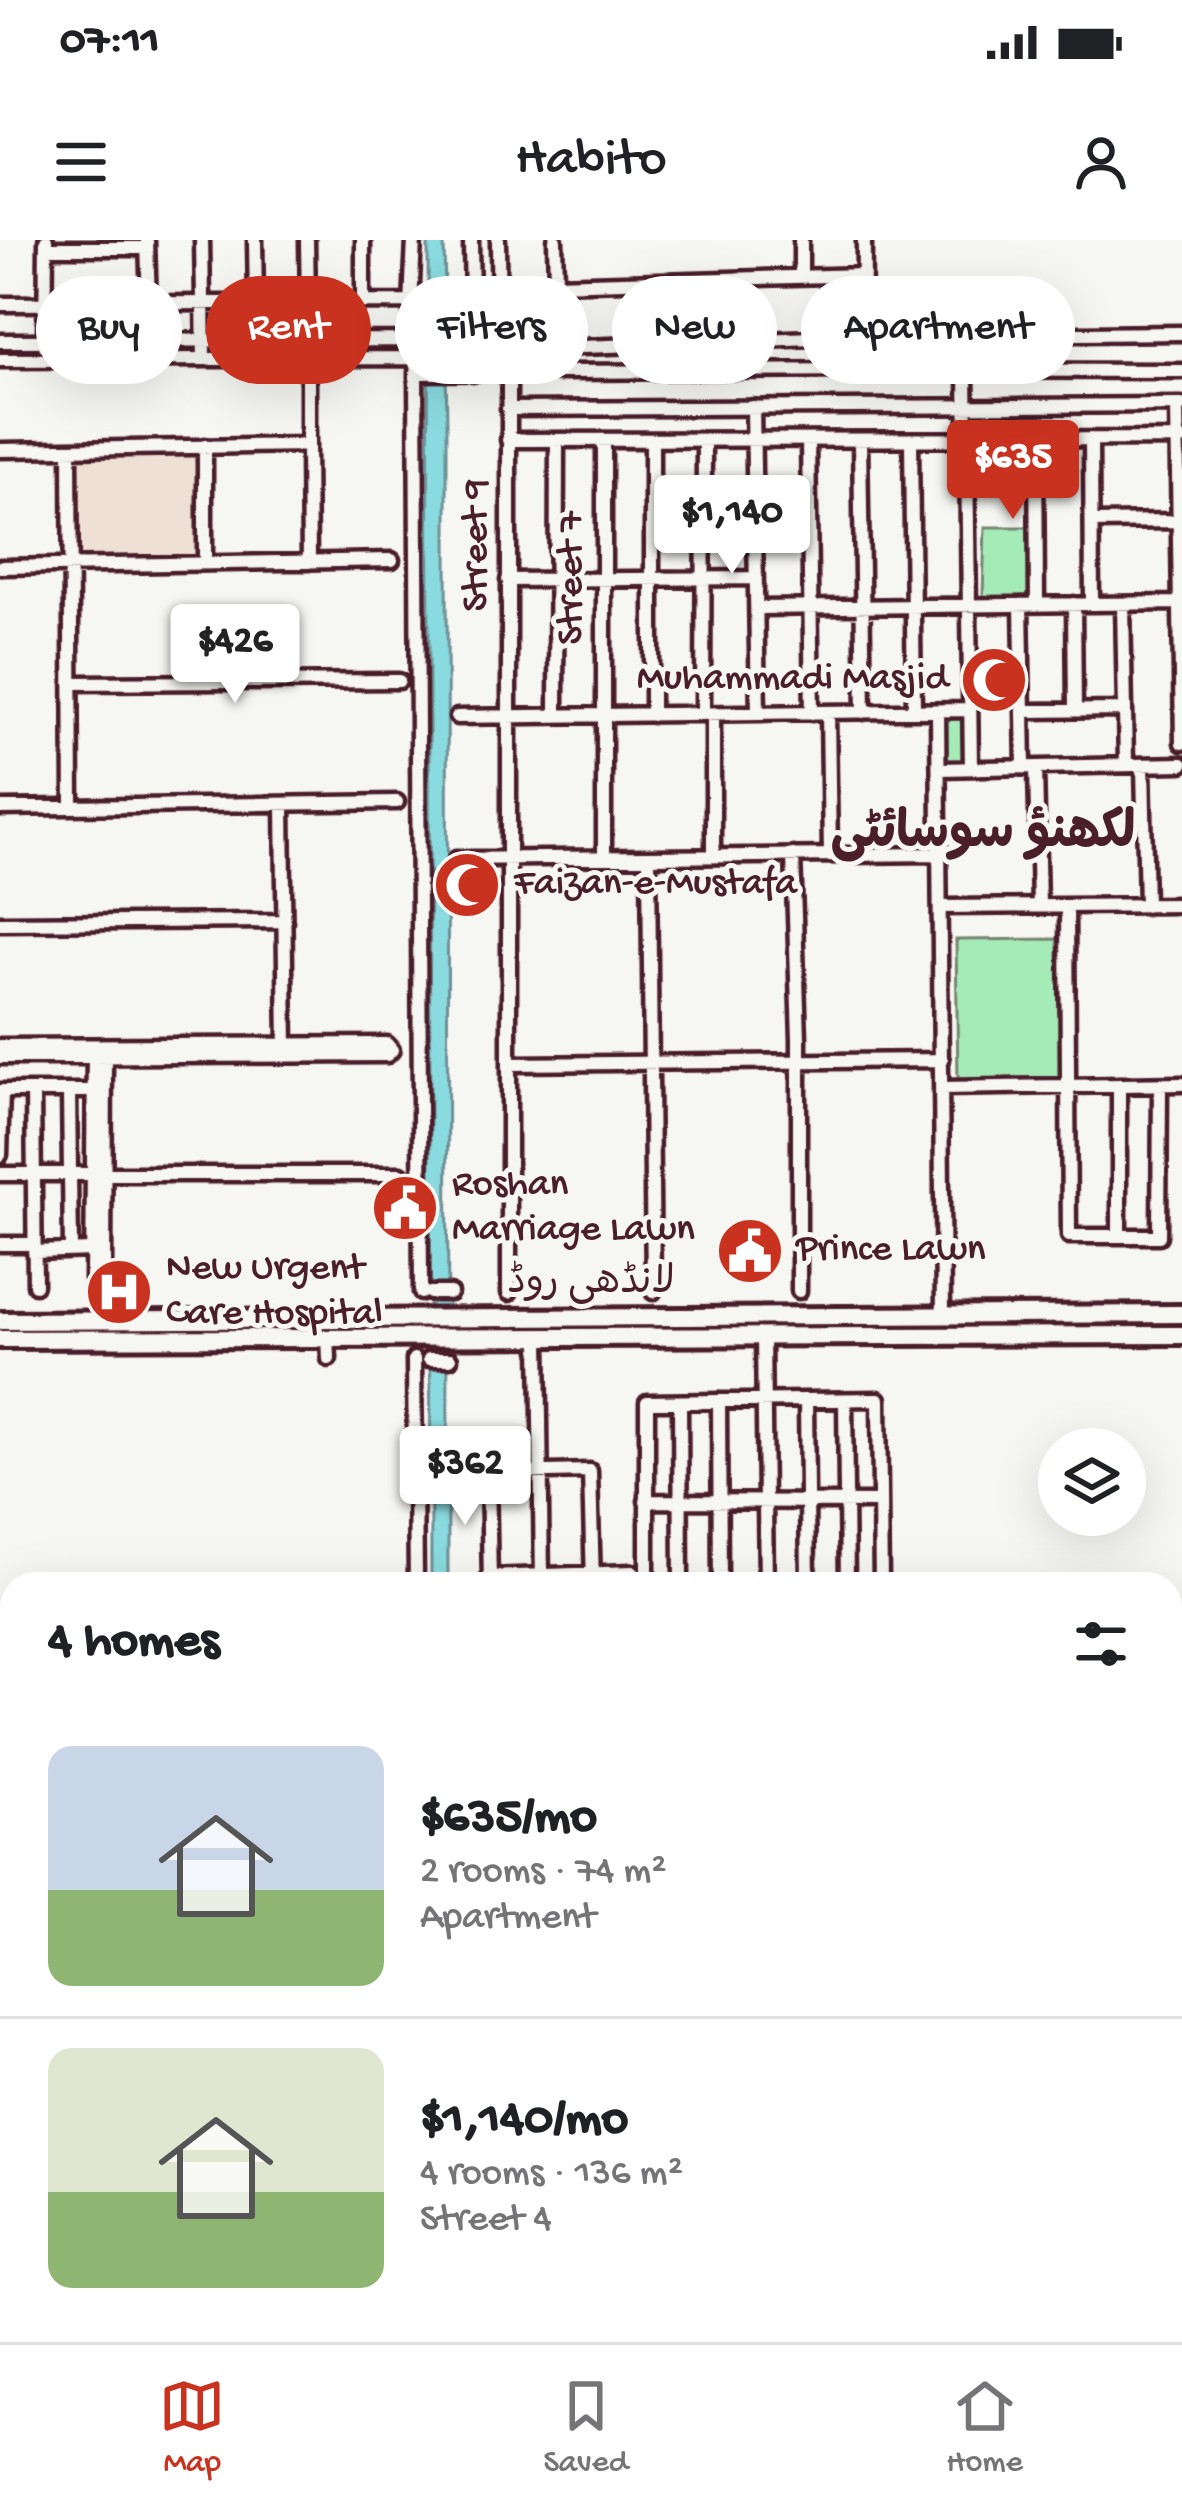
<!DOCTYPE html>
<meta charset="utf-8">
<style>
body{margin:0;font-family:"Gochi Hand","Playpen Sans Arabic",sans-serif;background:#f2f2f2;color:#202124;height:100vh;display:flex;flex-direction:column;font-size:45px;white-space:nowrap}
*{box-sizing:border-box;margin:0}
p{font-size:39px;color:#757577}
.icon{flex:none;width:66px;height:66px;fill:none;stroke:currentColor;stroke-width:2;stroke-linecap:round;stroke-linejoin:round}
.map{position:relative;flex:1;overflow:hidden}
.side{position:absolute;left:0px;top:1332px;width:1182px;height:771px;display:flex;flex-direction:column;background:#fff;border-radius:36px 36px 0 0;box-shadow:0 12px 48px #0002}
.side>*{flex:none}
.banner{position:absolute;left:36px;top:36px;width:1110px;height:108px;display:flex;gap:24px}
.buttons{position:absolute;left:1038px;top:1188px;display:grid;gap:24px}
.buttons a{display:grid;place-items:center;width:108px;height:108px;border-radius:50%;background:#fff;box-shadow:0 12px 48px #0002;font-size:60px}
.price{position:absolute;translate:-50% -102px;padding:0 27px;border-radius:12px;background:#fff;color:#222;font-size:39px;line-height:78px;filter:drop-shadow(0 3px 6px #0008)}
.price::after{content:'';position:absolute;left:50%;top:72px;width:36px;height:27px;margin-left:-18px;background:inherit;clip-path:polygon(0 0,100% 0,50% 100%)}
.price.on{background:#c8321e;color:#fff}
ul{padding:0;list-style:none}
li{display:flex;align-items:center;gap:36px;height:300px;padding:0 48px}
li+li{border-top:3px solid #e0e0e0}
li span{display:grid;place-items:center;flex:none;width:336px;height:240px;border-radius:24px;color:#555}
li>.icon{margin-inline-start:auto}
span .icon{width:144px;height:144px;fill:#fffc;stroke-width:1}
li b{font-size:51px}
h2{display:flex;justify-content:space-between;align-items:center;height:144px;padding:0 48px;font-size:51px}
.tag{padding:0 42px;border-radius:54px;background:#fff;box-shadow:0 12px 48px #0002;font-size:42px;line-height:108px}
.tag.on{background:#c8321e;color:#fff}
.status{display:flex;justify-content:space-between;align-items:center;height:84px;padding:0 60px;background:#fff;direction:ltr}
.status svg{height:33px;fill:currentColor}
header{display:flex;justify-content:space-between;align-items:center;height:156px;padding:0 48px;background:#fff;font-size:54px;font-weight:600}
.tab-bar{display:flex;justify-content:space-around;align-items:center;height:168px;border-top:3px solid #e0e0e0;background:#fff;font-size:33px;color:#757577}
.tab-bar a{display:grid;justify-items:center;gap:6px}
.tab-bar .on{color:#c8321e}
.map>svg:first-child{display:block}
</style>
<div class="status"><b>07:11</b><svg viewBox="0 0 49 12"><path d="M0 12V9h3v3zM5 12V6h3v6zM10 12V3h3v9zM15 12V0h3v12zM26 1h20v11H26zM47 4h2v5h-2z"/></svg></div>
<header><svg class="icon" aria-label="menu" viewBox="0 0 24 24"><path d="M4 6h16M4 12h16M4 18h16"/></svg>Habito<svg class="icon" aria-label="person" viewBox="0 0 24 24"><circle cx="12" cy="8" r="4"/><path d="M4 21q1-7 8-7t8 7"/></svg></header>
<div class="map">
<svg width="1182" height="2102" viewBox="0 0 1182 2102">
<rect width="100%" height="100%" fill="#f6f6f2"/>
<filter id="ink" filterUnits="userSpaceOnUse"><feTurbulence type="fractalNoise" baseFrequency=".00833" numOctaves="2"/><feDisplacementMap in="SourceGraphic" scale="24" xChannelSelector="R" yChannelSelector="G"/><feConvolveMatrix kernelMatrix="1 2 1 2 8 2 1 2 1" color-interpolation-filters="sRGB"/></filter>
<g filter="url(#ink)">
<path fill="#eee0d4" d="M196,216V315L73,317V218Z"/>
<path fill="#a5ebb7" stroke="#788571" stroke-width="3" d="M985,287H1032V367H991L983,357Z
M963,479L964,520H944L943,480Z
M1059,699L1060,840L958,841L956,700Z"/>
<path fill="#89dbdf" stroke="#709097" stroke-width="3" d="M428,0H444L447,184L448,1344H431Z"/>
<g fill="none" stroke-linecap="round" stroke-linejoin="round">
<path stroke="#89dbdf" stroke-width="16" d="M1170,1966L1182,1964"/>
<g stroke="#4a1f2b" stroke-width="21">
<path id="minor" d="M202,0L204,119
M255,0L256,62
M307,0L308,62
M414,0C413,27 406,116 419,133L863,130L1182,131
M471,0L473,134
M498,0L499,107L557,108L865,96L1182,93
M555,0L558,133
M801,0V36
M147,1L149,63
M46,8H147
M555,44L864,35
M363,62V0
M0,64L413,62
M0,101L412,100
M45,106L46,0
M0,120L413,118
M863,130L864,0
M416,132L421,1053
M966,132L971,528
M308,140V205
M1177,165L1182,503
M753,167L758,473
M508,169L1182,165
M1036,199L1037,365
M1091,199L1092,364
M508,200L1182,199
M604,200V617
M652,200V475
M808,200L812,473
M860,200L864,472
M911,200L914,471
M205,206V323
M70,209L72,567
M0,210L308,205L309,322
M1092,282L1179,281
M0,327L392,320
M508,340L756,338
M1074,364L1075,470
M1123,364L1125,470
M1021,365L1024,527
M757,368L1180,363
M71,443L399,441
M938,471L943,1076
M1023,471L1125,470L1126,525
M828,472L830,615
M703,474L704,200
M713,474V616
M556,476L557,200
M457,477L969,470
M1143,525L1146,666
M1036,528L1039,666
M940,529L1182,524
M283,564L286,809
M0,568L397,562
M793,615L799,799V1051
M649,617L653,1052
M456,619L941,614
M1067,666L1069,996H1159L1160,845
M941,667L1182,665
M0,683L285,681
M0,806L387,804L392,810L387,815L0,817
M94,811L92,1038L98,1041L104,1036L105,813
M509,824L942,820
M1119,845V996
M942,848L1182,844
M0,851H94
M33,852L35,1045
M69,852L71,1011
M0,915L2,851
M0,934H401
M0,1004H34
M34,1012L92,1010
M430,1053H450
M509,1053V134
M763,1096L766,1344
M328,1097L329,1119
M539,1097L542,1344
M414,1119L416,1344
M429,1119H450
M806,1160L808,1344
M845,1160L847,1344
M719,1161L720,1344
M680,1162L681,1344
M488,1232L490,1344
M463,1234L590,1231L593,1344
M646,1261L880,1262
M490,1337L633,1332
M647,1344V1162L879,1159L881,1344
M0,1689H12
M1170,1872H1182"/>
</g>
<g stroke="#4a1f2b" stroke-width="26">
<path id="major" d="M0,1081L1182,1074
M0,1099L1182,1095
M0,2093L10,2102"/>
</g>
<use href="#minor" stroke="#f6f6f2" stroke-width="12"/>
<use href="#major" stroke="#f6f6f2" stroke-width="16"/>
</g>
</g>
<defs>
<g id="mosque-disc" transform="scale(3.45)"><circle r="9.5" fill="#c8321e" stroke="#f6f6f2"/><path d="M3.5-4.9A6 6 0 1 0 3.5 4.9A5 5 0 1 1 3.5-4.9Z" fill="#fff"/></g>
<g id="civic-disc" transform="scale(3.45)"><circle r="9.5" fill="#c8321e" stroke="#f6f6f2"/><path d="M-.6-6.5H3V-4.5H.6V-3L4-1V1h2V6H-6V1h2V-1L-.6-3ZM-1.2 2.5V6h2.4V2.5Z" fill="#fff"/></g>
<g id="hospital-disc" transform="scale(3.45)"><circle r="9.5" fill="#c8321e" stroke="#f6f6f2"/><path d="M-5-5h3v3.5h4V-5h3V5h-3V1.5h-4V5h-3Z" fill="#fff"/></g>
</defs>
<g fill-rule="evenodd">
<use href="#mosque-disc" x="994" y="440"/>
<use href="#mosque-disc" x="467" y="645"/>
<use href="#civic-disc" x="405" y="968"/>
<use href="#civic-disc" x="750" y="1011"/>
<use href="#hospital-disc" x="119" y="1052"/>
</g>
<g text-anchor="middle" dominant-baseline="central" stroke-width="10" stroke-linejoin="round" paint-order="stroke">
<g font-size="39" fill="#4a1f2b" stroke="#f6f6f2">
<text transform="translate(478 305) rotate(-90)">Street 9</text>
<text transform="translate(573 338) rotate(-90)">Street 7</text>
<text x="591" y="1045">لانڈھی روڈ</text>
</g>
<g font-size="39" fill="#4a1f2b" stroke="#f6f6f2" text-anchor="start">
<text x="948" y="440" text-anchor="end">Muhammadi Masjid</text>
<text x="514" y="645">Faizan-e-Mustafa</text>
<text x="452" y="946">Roshan<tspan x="452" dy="45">Marriage Lawn</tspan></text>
<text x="796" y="1011">Prince Lawn</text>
<text x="166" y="1030">New Urgent<tspan x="166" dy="45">Care Hospital</tspan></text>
</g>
<g font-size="51" font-weight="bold" fill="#4a1f2b" stroke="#f6f6f2">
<text x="983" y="597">لکھنؤ سوسائٹی</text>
</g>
</g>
</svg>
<div class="buttons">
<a><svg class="icon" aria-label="layers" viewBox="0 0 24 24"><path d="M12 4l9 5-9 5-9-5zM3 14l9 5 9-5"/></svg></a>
</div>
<b class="price on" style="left:1013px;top:282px">$635</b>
<b class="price" style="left:732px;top:337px">$1,140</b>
<b class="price" style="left:235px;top:466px">$426</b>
<b class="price" style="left:465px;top:1288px">$362</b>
<div class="banner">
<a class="tag">Buy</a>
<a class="tag on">Rent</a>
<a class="tag">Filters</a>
<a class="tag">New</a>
<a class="tag">Apartment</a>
</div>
<section class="side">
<h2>4 homes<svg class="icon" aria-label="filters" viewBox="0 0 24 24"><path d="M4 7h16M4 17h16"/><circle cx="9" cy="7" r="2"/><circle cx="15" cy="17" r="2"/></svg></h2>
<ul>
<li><span style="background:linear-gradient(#c9d6e8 60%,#8fb573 0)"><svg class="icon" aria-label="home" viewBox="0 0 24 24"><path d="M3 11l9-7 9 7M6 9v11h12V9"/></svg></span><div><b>$635/mo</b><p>2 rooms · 74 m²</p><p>Apartment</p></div></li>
<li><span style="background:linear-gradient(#dfe7d0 60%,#8fb573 0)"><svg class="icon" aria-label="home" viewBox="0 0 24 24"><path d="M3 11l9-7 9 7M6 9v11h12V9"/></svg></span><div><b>$1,140/mo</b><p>4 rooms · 136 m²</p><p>Street 4</p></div></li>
</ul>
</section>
</div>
<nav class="tab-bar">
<a class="on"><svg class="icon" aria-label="map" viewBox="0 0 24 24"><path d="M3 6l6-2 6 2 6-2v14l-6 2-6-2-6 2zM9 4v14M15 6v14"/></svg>Map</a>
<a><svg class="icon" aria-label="saved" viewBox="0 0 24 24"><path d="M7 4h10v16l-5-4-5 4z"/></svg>Saved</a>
<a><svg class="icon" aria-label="home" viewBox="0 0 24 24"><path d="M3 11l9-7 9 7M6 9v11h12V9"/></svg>Home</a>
</nav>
